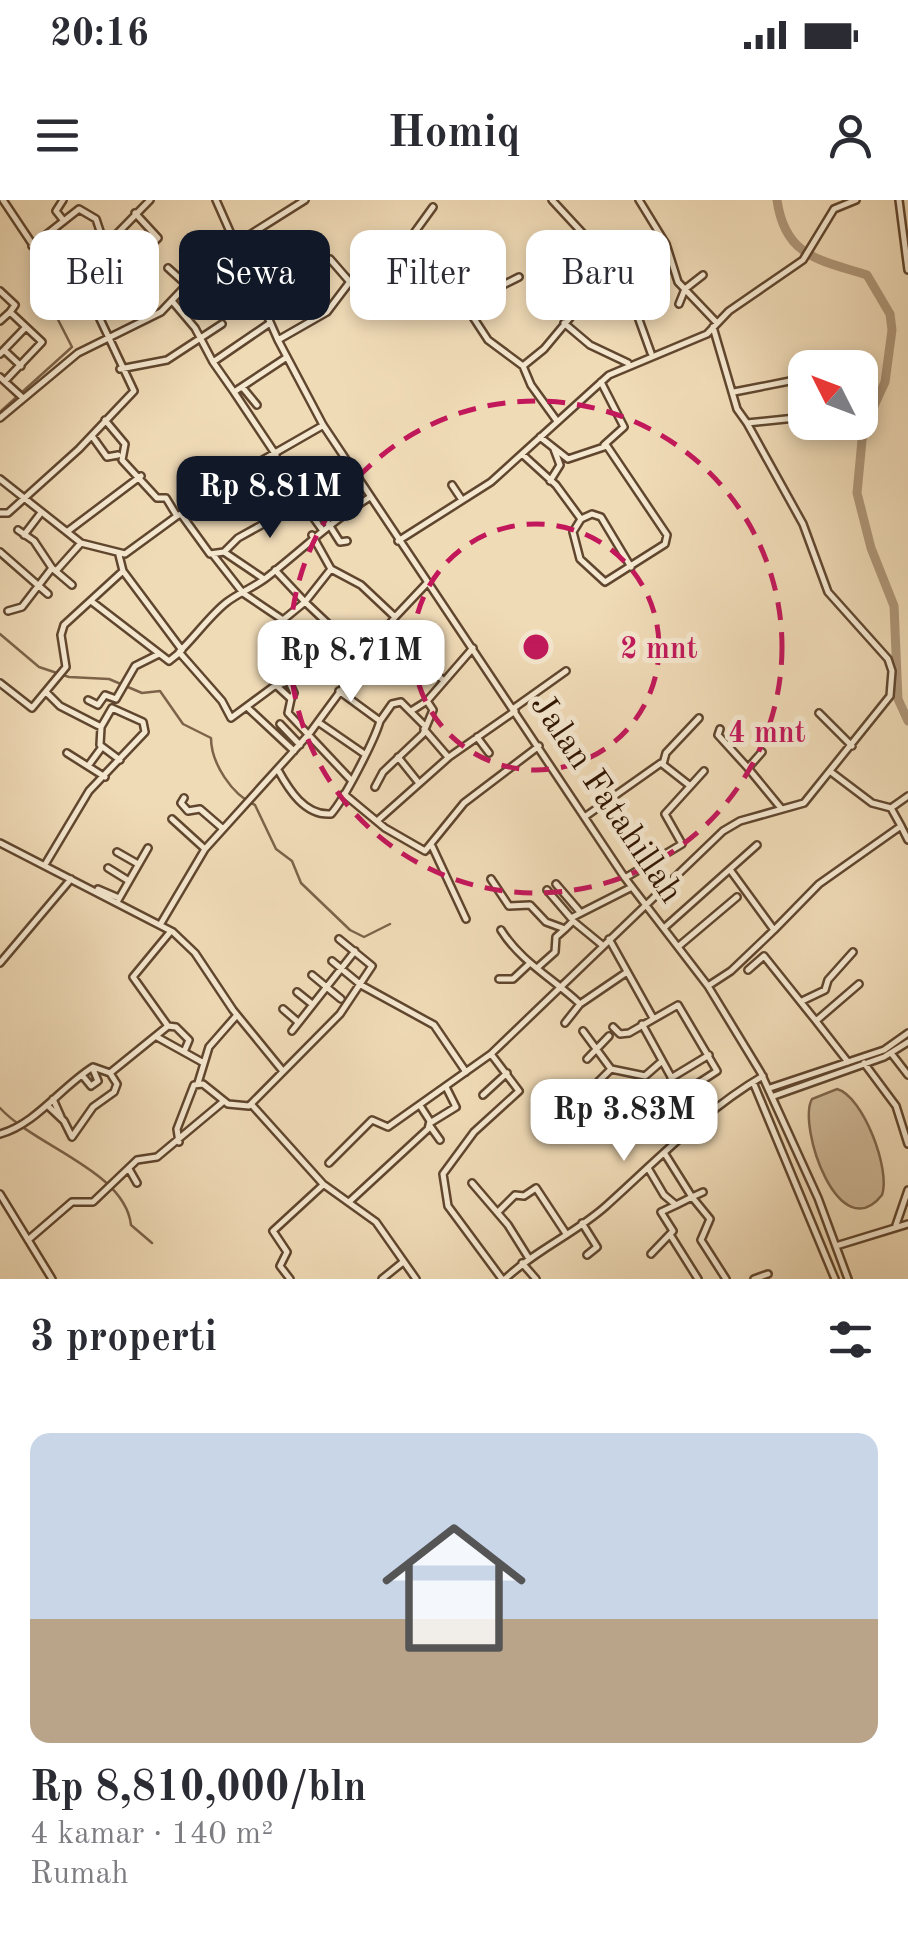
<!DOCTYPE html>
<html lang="id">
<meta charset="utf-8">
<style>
body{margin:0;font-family:"Old Standard TT",serif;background:#f2f2f3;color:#2b2b33;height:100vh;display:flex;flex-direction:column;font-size:38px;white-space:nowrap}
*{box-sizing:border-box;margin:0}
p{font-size:32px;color:#7c7c81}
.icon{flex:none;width:55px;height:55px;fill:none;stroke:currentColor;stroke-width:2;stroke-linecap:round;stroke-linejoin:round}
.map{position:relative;height:1079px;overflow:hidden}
.panel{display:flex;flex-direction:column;background:#fff;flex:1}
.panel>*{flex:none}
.banner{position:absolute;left:30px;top:30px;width:850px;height:90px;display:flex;gap:20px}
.needle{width:65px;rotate:312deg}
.buttons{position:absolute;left:788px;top:150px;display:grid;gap:20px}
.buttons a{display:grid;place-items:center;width:90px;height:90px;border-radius:20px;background:#fff;box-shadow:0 5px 15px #0003;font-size:50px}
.price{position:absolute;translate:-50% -85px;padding:0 22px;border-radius:20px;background:#fff;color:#222;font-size:32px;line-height:65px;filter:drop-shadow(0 2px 5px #0008)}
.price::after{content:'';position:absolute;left:50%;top:60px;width:30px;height:22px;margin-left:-15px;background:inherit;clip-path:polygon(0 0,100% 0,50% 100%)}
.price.on{background:#111827;color:#fff}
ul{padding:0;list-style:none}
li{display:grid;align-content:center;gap:20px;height:530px;padding:0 30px}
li+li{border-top:2px solid #e1e1e2}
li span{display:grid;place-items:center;height:310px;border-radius:20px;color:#555}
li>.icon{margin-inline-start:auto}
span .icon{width:180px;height:180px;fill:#fffc;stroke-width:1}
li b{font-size:42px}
h2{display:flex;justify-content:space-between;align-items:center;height:120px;padding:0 30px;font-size:42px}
.chip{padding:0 35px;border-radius:20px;background:#fff;box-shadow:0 5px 15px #0003;font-size:35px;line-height:90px}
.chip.on{background:#111827;color:#fff}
.status{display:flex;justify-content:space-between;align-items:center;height:70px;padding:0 50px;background:#fff;direction:ltr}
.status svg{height:28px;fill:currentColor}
header{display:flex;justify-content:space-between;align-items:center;height:130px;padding:0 30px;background:#fff;font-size:45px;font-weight:600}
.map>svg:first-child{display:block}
</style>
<div class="status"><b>20:16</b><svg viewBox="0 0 49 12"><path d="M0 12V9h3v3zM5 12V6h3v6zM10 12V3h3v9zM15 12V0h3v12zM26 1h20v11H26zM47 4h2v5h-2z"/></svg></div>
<header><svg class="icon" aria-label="menu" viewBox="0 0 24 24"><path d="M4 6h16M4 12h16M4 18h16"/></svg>Homiq<svg class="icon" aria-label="person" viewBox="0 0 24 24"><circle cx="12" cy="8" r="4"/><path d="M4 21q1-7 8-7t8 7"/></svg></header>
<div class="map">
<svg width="908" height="1079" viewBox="0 0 908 1079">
<rect width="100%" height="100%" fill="#f0dbb7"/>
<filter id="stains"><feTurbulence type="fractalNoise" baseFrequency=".002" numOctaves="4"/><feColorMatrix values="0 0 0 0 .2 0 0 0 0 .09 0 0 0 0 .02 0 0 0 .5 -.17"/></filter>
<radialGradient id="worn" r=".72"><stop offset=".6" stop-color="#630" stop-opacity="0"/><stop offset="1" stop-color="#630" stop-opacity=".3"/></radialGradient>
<path fill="#cfb998" stroke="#80664c" stroke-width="2.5" d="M837,889C863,896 891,970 882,995C839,1049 797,926 812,899Z"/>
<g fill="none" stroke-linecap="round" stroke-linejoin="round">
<path stroke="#7c6349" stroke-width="2.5" d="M107,40L133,14
M0,212L72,147L51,106L67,83
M0,434L39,467L69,477L109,479L142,493L160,491L183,524L211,538C211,563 232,595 255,605L276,649L292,661L301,683L350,730L364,737L390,724
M0,908C36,947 125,971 131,1025L152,1043"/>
<path stroke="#af9779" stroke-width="9" d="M777,0C785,57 820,60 867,75L890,114L892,130L885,182L863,230L857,293L871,348L894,406L898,499L908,521"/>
<g stroke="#60462e" stroke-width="10">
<path id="minor" d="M63,0L56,11L64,21
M216,0L278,140L323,225L625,678L708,786L761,873L818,998L848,1079
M552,0L624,78L651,153
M639,0L666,44L678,82L717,123
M899,0L908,70
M235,44L305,0
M32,46L79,9L96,19L105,46
M605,59L623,40
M168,68L188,86
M128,70L138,85L128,94L119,75L158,38L135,13
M308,76L330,59L350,82
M383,76L433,7
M69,83L150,0
M0,91L15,105L10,112
M173,102L195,128L213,162L270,123
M467,103L519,77
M679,104L685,89L703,75
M98,110L112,102
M0,121L10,112L42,142L5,181
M564,123L590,145L628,163
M713,127L737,209L747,223L805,217
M278,140L327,112L355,75L408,82L420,72L445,93L456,91L488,140L523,166L544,149L579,107L627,84
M5,151L21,166
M0,154L26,127
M213,162L234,192
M523,166L531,185L557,221
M120,169L167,160L222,124
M0,177L23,198
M601,182L624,227L604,245
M243,188L257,205
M734,192L805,178
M0,218L78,153L161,112L231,38
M105,220L125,244L122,260L157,298H166L177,316
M92,236L107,257L118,255
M522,254L556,285L581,319L573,332L580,359L605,382L665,344L667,335L607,246L568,259L540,237
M276,255L234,192L287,157
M266,259L297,315L308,310L321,328
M0,279L81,343L125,354L177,316L233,287L254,265L322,226
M550,281L560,265L554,249
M452,285L462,300
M0,313H8L79,249L134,191L92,102L43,60L3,0
M181,314L210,354L224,352L264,379
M581,319L592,314L601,317L631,367
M328,323L340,342L347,341
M18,330L34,341L52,368
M68,331L141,276
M24,335L40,314
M312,335L331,369L305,402L342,437L300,478L273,487L231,518L222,501L179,452C195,437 210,415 227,402C239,393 254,387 266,378C303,349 329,323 370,297
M398,341L491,282L609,175L707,134L729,111L803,60L834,9L856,0
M0,352L48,394
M224,352L238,338L292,308
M119,355L123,371L182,450
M214,356L243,393L283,420L305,402L275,370
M331,369L361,385L395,417
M56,371L81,343
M91,401L169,461L179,453
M8,411L22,407L52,368L72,385
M386,429L444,481
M342,437L368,452
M289,482L294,493L291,499
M0,483L32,508L66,467L61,435L64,425L123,371
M278,487L291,499L288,513L351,580
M339,491L380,521L392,504L401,502L423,524
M46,492L60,506L101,527L100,545L120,560
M88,500L98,505L105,495L116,499L135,466L159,454
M514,508L566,471
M249,509L294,551
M411,511L427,501
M819,513L852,546
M318,522L363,553
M280,524L300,545
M101,527L112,508
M424,529L448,557
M720,529L718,535L748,568
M477,537L489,553
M762,552L748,568L780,607
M67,553L105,577
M398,557L418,582
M663,564L666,553L699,518
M88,566L102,547
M278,570C289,590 305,616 331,614C344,600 375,539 380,521
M375,587L383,572L423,534L433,510L427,501L473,448
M344,594L385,628L425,651L464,603L539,546
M184,598L181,603L188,611L200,609L222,628
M891,608L908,596
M586,616L661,563L689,585
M172,619L205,649
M377,621L449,557L515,511
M901,626L908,640
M0,643L173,732L195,753L233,810L282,870
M432,646L466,719
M117,652L138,664
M46,663L89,591L145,532L143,522L112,508
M108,668L129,681
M731,671L774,730L819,684L901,626L891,608L872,603L831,572
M625,678L682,644L665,614L704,571
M491,679L509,706L530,705L546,722L565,729L573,721L601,744
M556,684L580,712
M98,689L119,698
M547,690L571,718
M117,702L148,648
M571,718L632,687
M160,725L205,649L309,534L395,417L428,382
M664,728L757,645
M501,730C521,762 554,779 580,804L627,772
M609,739L653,818
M679,746L737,697
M332,761L361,785L434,825L466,872
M0,763L71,679
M537,768L555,752L556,737L565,729
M748,770L764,756L816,821
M312,775L341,799
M499,779H513L529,764
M708,786L731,771L774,730
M297,792L312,804
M802,801L825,790L828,780L853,752
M283,809L298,822
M565,823L580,804
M642,824L686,904L708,915
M168,826L176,827L189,840L184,852L202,862
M613,827L620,834L629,833L678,805L717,871L680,895
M292,831L355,751
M583,831L611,869
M157,837L184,852
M891,853L908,875
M491,854L519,891L474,932L443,974L448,1006L502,1079
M587,859L609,836
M848,862L816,821L859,784
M864,863L896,906L908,944
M110,873L168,826L133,777L171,731
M82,875L91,886L98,881L93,869
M671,878L709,855
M753,882L835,1079
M198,883L209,847L237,815
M770,888L884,850L908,833
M483,895L507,873
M774,896L884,857L908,842
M53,899L61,917
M252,905L323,984L376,1022L416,1079
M574,906L611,869L645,876L661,862
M430,923L456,907L446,887
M430,926L440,940
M0,934C36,924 61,887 93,867L110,873L117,884L114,892L93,907L72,937L64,921L47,905
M179,942L177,929L194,885L203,884L228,904L249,906L340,814L372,766L339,739
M665,954L692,997L703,992
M329,963L372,920L388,927L491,854L723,631L740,621L804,603L890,496L892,471L888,459L828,392L803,324L747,223
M648,968L664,995L676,1005L692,997L710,1019L701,1040L726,1079
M129,969L137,983
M472,983L508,1025L528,1057
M0,994L52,1079
M349,1002L428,929L430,921L421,907
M498,1012L515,995L524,996L536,988L565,1032
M582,1023L597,1047L587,1055
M896,1025L908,990
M671,1036L698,1079
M28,1040L72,1002H93L137,960L157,957L224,901
M836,1046L908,1024
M651,1054L673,1031L661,1012L676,1005
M522,1063L536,1079
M290,1079L280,1066L287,1052L273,1031L323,985
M382,1079L403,1062
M505,1079C537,1049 576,1033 606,1006C655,962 706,909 763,876
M754,1079L768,1074"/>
</g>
<use href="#minor" stroke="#f5e8d0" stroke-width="5"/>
</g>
<g fill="none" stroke="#c2185b" stroke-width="5" stroke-dasharray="18 12">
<circle cx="536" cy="447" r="123"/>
<circle cx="536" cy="447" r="246"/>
</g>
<g text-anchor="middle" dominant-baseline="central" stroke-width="10" stroke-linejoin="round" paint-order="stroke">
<g font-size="35" fill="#301400" stroke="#f5e8d0">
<text transform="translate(606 599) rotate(56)">Jalan Fatahillah</text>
</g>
</g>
<circle cx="536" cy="447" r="15" fill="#c2185b" stroke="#f5e8d0" stroke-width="5"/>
<g font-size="30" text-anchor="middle" font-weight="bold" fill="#c2185b" stroke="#f5e8d0" stroke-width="10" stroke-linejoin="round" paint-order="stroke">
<text x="659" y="458">2 mnt</text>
<text x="767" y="542">4 mnt</text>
</g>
<rect width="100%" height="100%" filter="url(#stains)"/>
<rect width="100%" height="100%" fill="url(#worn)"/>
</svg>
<div class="buttons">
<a><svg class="needle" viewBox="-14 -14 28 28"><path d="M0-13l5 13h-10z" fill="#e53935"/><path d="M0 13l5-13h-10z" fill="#7c7c81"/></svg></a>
</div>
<b class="price on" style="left:270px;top:341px">Rp 8.81M</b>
<b class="price" style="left:351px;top:505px">Rp 8.71M</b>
<b class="price" style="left:624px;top:964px">Rp 3.83M</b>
<div class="banner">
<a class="chip">Beli</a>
<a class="chip on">Sewa</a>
<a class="chip">Filter</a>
<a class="chip">Baru</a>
</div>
</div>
<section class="panel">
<h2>3 properti<svg class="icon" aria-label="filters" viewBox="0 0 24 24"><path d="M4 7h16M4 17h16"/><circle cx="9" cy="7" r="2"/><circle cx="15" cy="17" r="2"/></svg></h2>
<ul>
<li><span style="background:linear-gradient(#c9d6e8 60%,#b9a48a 0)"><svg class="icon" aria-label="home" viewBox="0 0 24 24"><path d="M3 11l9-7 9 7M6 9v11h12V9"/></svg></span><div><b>Rp 8,810,000/bln</b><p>4 kamar · 140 m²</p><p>Rumah</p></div></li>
</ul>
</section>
